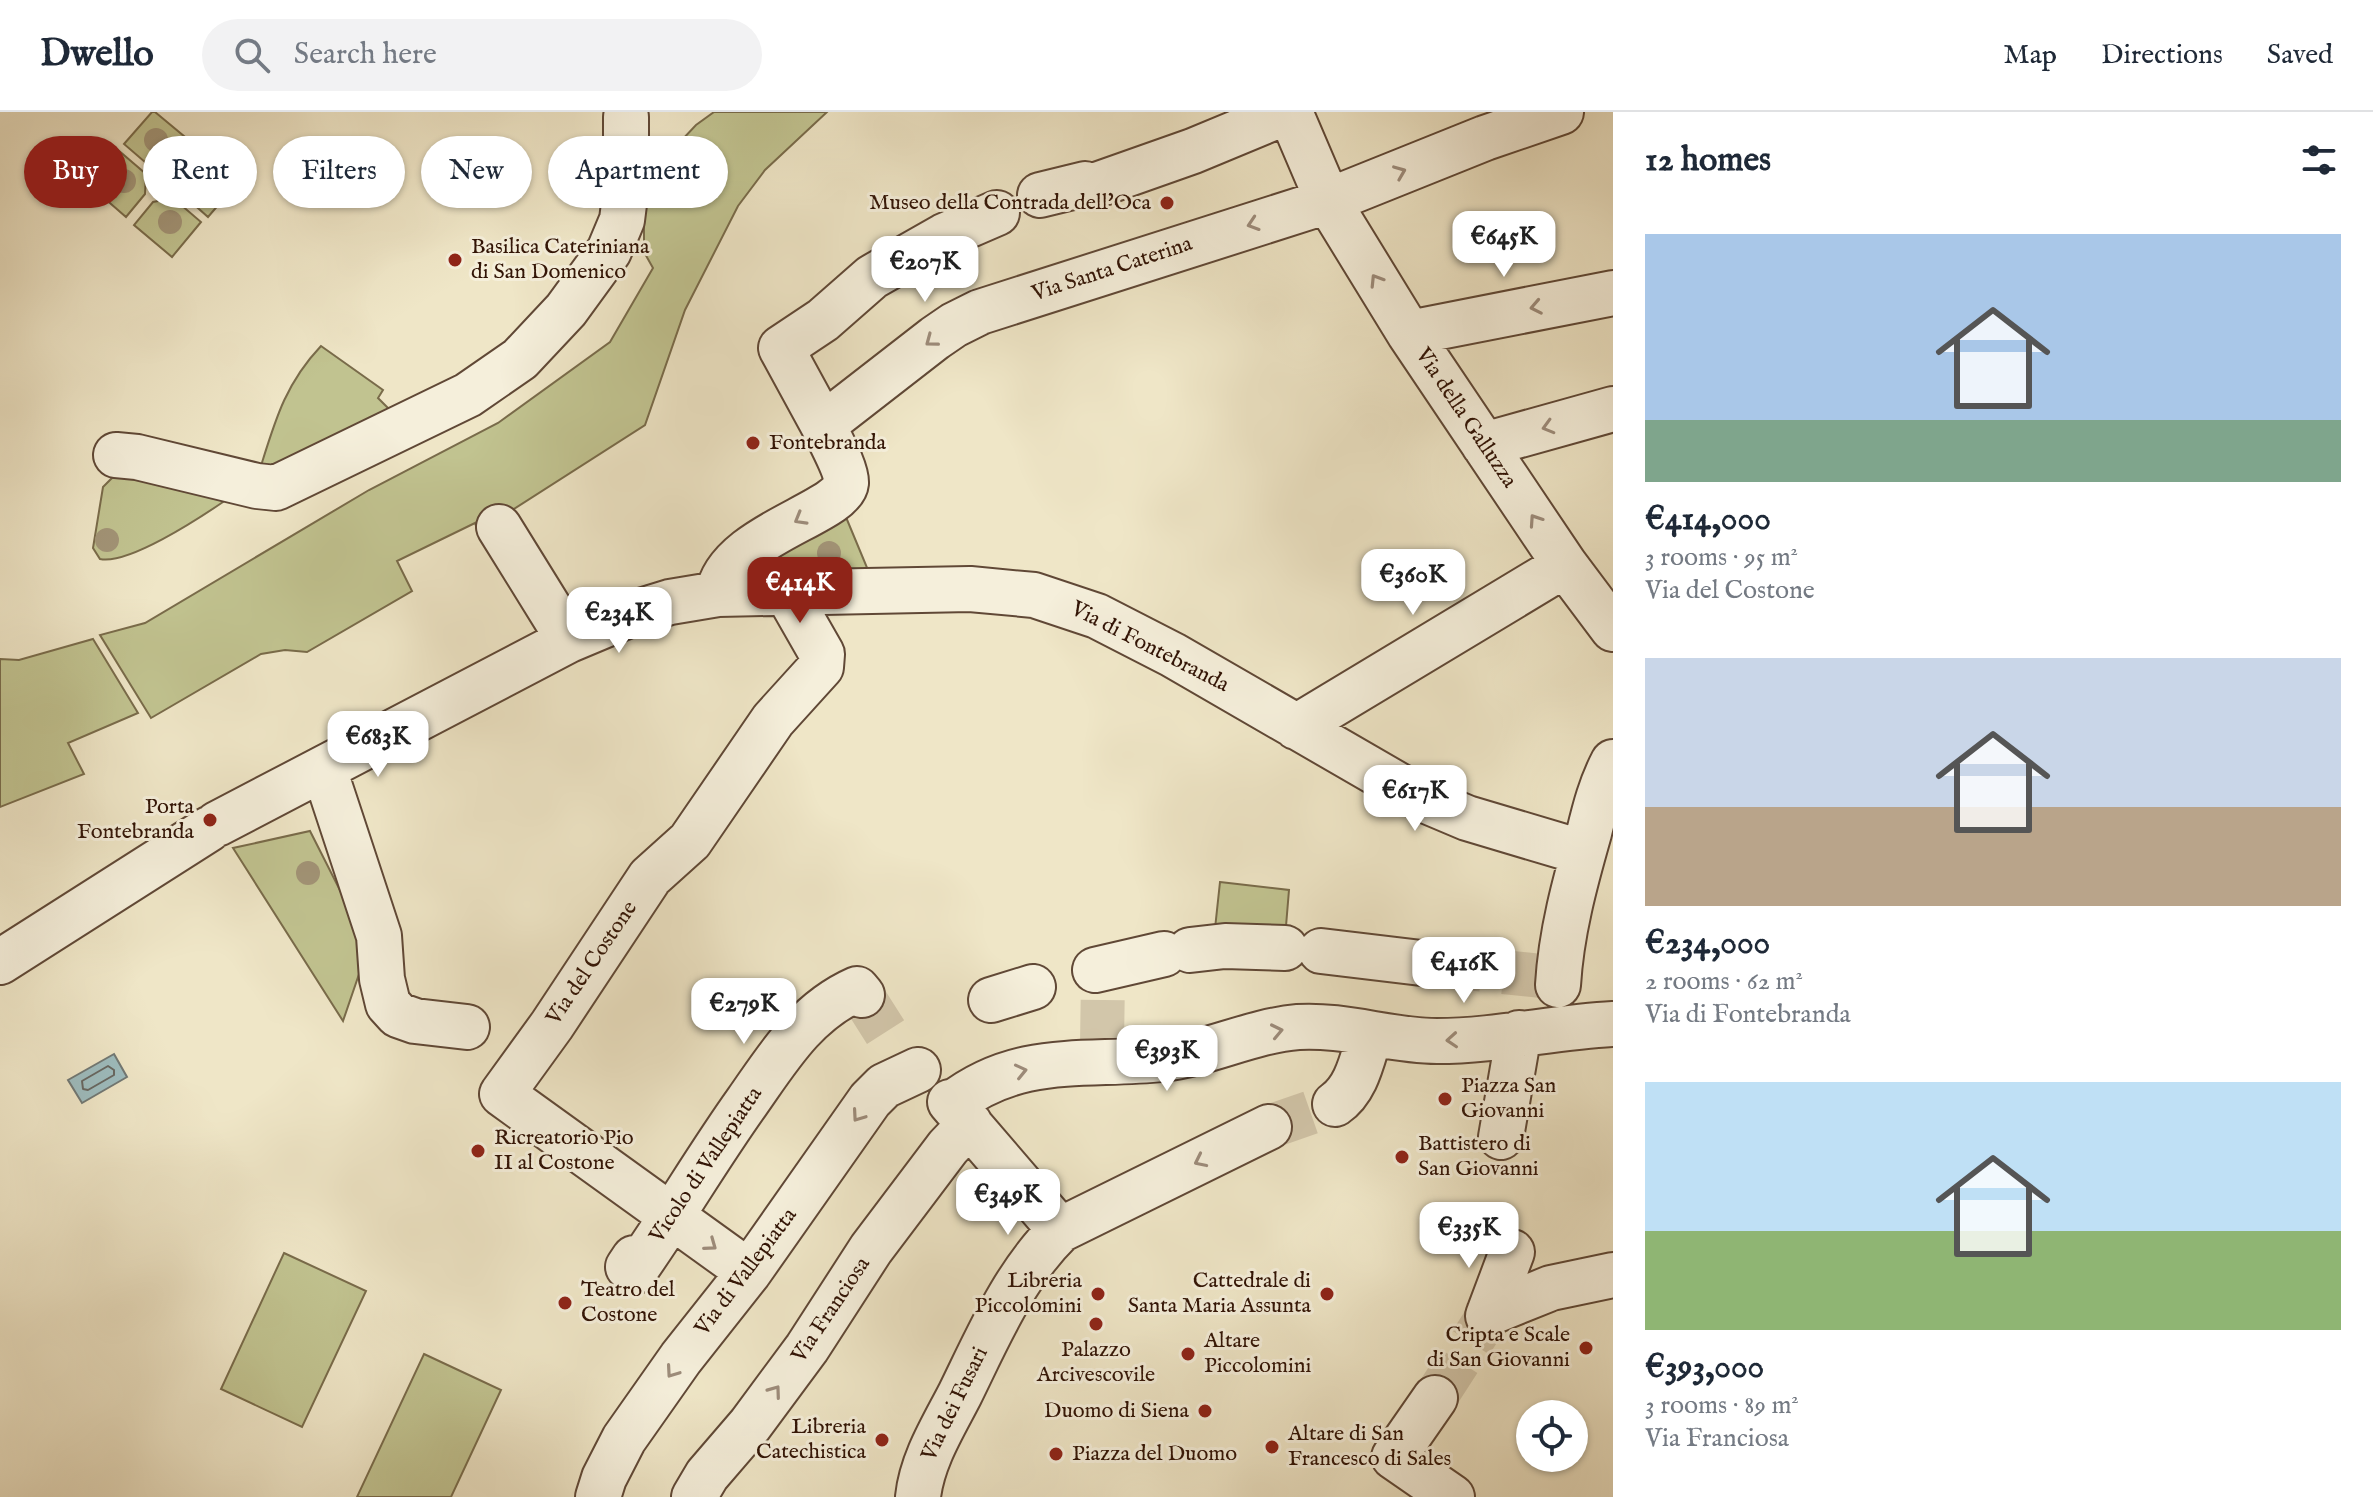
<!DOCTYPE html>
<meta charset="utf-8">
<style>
body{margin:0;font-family:"IM FELL English",serif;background:#f2f2f3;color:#1f2937;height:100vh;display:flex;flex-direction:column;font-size:30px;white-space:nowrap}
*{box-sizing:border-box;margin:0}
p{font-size:26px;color:#747a83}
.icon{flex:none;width:44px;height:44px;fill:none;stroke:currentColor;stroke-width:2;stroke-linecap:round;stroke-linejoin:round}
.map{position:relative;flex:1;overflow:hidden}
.side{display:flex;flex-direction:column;background:#fff;width:760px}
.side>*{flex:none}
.banner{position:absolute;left:24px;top:24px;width:760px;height:72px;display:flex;gap:16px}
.buttons{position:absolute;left:1516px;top:1288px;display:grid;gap:16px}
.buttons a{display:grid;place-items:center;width:72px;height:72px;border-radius:50%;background:#fff;box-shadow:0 2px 6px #0004;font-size:40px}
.price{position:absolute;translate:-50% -68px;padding:0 18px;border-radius:16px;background:#fff;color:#222;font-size:26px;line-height:52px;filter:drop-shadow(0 2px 4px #0008)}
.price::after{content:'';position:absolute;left:50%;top:48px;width:24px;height:18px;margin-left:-12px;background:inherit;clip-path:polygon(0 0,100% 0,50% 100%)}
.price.selected{background:#8f2418;color:#fff}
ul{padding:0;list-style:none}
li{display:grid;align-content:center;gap:16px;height:424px;padding:0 32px}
li span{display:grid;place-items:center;height:248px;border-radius:0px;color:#555}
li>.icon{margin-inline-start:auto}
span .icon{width:144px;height:144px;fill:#fffc;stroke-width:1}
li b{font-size:34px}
h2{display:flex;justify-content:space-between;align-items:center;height:96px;padding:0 32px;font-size:34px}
.tag{padding:0 28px;border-radius:36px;background:#fff;box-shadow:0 2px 6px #0004;font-size:28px;line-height:72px}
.tag.selected{background:#8f2418;color:#fff}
header{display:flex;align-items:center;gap:48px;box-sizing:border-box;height:112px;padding:0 40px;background:#fff;border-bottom:2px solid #e0e1e3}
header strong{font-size:38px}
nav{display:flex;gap:44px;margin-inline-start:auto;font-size:28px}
.search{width:560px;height:72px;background:#f2f2f3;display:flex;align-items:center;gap:20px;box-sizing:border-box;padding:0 28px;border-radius:44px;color:#747a83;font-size:30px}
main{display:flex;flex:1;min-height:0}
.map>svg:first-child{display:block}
</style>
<header>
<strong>Dwello</strong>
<div class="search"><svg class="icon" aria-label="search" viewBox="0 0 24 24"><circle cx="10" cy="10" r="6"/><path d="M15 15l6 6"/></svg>Search here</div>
<nav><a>Map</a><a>Directions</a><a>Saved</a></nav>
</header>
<main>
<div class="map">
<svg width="1613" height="1385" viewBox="0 0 1613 1385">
<rect width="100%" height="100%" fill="#efe6c7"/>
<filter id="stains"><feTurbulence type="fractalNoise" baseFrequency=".0025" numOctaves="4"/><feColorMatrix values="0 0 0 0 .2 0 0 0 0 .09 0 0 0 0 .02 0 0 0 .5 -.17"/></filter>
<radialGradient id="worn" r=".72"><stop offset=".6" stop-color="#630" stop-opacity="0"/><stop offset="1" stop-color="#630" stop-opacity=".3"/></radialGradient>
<path fill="#c1c390" stroke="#796b4a" stroke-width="2" d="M152,0H155L191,30L172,53L153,57L124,32Z
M714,0H827L765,58L738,94L685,198L645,313L478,420L475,411L397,449L412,479L307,540L285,538L261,542L151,606L100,523L145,511L369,378L498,311L610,230L653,156L644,140V101L648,64L696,13Z
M118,38L146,62L145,82L126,105L88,72Z
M200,38L238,70L208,105L180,80L181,61Z
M173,86L201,110L172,145L134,113L153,90Z
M321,234L383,278L378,286L397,305L288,354L260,357C275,309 285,272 321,234Z
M127,363L224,383L223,390C198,407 128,453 100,447L93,436L103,375L112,366Z
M843,398L868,458L763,460L759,455Z
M93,527L138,601L68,631L84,662L0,695V547L19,548Z
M310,719L350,798L370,830L343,909L233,736Z
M1220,770L1289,778L1285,826H1214Z
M284,1141L366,1179L302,1315L221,1277Z
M424,1242L501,1278L451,1385H357Z"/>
<path fill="#9ebdbf" stroke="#727975" stroke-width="2" d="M114,942L127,965L82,991L68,968Z"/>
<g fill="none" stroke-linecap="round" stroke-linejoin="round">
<path stroke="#686862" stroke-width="2" d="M108,954L114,958V963L88,978L83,977L82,969Z"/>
<path stroke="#d2c6aa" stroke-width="44" stroke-dasharray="44 22" stroke-linecap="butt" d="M1438,853L1550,865
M862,883L895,935
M1102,932L1103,866
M1269,1015L1335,992
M1435,1286L1488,1204"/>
<g stroke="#604836" stroke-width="48">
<path id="minor" d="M1290,0L1328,89L1409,221L1565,453L1613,517
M1040,83L1085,72L1091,75L1193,39L1287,0
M1409,221L1613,181
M823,313L781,236L823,208L872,165L944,124L997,101
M1484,333L1613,297
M116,343L137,345L257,374L276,376L468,283L520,247L566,198L609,139L622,108L626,76V5
M499,415L569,528
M718,482C727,423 843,401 846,371C847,358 829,326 823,313L935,226L954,213L980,200L1328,89L1485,26L1561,0
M1296,615L1565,453
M324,657L379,824L382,867L388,892L398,903L415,909L467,915
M217,712L569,528L631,502L670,490L718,482L970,477L1034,483L1097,504L1173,543L1422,687L1467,706L1571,737
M1190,838L1225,834L1285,836
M1321,839L1438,853
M0,850L209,717
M1095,858L1164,842
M1558,873C1561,821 1575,770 1589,721C1595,696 1601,673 1613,650
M991,888L1033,875
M950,990L1060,1118
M952,992C1019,940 1085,955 1162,947C1208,942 1251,919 1298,915C1344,912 1391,929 1437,929C1496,929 1554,915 1613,912
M1335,992C1357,977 1362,947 1370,923
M1501,1025L1519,921
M634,1146L628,1155L634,1160C673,1105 707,1046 747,990C778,946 805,900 857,877L862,883
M749,1160L502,982L552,913L650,765L690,729L773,608L821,555L822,542L786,479
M1489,1201L1551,1176L1613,1163
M1488,1204L1512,1140
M1435,1286L1394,1345L1452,1385
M598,1385L604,1366L624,1327L681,1246L749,1160L870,988L884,974L918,958
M694,1385L707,1363L750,1313L807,1236L871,1137L948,1035L970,1012
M918,1385C922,1348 943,1315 960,1282C988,1225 1014,1163 1060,1118L1269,1015"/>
</g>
<use href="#minor" stroke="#f5efdb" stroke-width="44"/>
</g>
<g fill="#a29477">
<circle cx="156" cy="28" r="12"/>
<circle cx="124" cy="69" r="12"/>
<circle cx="204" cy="70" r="12"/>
<circle cx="170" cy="110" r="12"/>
<circle cx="107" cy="428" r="12"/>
<circle cx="829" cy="441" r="12"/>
<circle cx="308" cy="761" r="12"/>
</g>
<defs><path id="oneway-chevron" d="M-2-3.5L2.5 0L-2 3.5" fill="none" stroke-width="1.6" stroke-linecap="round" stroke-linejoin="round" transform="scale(2)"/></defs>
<g stroke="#9d8c7b">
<use href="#oneway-chevron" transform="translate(1400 60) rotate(-22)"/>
<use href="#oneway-chevron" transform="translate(1253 112) rotate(162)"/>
<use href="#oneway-chevron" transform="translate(1376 168) rotate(-122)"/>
<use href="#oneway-chevron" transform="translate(1536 195) rotate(169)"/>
<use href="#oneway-chevron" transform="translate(931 229) rotate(143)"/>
<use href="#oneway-chevron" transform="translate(1548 315) rotate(164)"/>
<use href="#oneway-chevron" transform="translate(800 407) rotate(150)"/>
<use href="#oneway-chevron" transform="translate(1535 408) rotate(-124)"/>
<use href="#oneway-chevron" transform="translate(1277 919) rotate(-12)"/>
<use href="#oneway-chevron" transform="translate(1452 928) rotate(176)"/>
<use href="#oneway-chevron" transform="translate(1021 959) rotate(-13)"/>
<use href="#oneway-chevron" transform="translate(858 1004) rotate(125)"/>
<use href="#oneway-chevron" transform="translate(1200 1049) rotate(154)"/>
<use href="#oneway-chevron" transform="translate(711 1133) rotate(36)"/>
<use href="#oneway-chevron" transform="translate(672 1260) rotate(125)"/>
<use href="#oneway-chevron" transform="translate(775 1279) rotate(-54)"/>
</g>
<g fill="#8f2418" stroke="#f5efdb" stroke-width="3">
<circle cx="1167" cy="91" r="8"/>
<circle cx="455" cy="148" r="8"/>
<circle cx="753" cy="331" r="8"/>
<circle cx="210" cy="708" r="8"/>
<circle cx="1445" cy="987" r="8"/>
<circle cx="478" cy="1039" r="8"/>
<circle cx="1402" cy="1045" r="8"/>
<circle cx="1098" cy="1182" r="8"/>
<circle cx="1327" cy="1182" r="8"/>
<circle cx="565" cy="1191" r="8"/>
<circle cx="1096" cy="1212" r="8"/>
<circle cx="1586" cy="1236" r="8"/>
<circle cx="1188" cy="1242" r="8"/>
<circle cx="1205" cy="1299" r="8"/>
<circle cx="882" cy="1328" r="8"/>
<circle cx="1272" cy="1335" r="8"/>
<circle cx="1056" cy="1342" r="8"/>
</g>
<g text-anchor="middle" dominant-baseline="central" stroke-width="6" stroke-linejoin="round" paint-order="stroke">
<g font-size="22" fill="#311305" stroke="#f5efdb" text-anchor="start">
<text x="1151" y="91" text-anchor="end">Museo della Contrada dell'Oca</text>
<text x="471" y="135">Basilica Cateriniana<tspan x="471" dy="25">di San Domenico</tspan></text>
<text x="769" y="331">Fontebranda</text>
<text x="194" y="695" text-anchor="end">Porta<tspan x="194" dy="25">Fontebranda</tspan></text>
<text x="1461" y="974">Piazza San<tspan x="1461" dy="25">Giovanni</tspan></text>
<text x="494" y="1026">Ricreatorio Pio<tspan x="494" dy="25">II al Costone</tspan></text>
<text x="1418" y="1032">Battistero di<tspan x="1418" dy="25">San Giovanni</tspan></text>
<text x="1082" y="1169" text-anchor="end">Libreria<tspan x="1082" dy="25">Piccolomini</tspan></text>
<text x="1311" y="1169" text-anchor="end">Cattedrale di<tspan x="1311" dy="25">Santa Maria Assunta</tspan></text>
<text x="581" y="1178">Teatro del<tspan x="581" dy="25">Costone</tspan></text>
<text x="1570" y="1223" text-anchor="end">Cripta e Scale<tspan x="1570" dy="25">di San Giovanni</tspan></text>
<text x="1204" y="1229">Altare<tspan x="1204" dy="25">Piccolomini</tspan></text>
<text x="1096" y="1238" text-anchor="middle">Palazzo<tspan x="1096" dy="25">Arcivescovile</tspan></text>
<text x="1189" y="1299" text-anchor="end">Duomo di Siena</text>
<text x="866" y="1315" text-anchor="end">Libreria<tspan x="866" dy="25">Catechistica</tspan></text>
<text x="1288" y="1322">Altare di San<tspan x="1288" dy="25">Francesco di Sales</tspan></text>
<text x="1072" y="1342">Piazza del Duomo</text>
</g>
<g font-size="22" fill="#311305" stroke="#f5efdb">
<text transform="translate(1112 157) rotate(-18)">Via Santa Caterina</text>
<text transform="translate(1466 306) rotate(56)">Via della Galluzza</text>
<text transform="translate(1150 535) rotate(27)">Via di Fontebranda</text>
<text transform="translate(592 851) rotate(-56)">Via del Costone</text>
<text transform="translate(706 1053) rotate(-56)">Vicolo di Vallepiatta</text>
<text transform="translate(746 1160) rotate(-53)">Via di Vallepiatta</text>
<text transform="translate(831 1198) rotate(-56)">Via Franciosa</text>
<text transform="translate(955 1292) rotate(-64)">Via dei Fusari</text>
</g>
</g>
<rect width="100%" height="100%" filter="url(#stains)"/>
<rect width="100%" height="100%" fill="url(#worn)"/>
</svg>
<div class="buttons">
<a><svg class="icon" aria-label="locate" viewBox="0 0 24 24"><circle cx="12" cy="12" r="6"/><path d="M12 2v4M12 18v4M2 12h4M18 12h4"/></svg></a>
</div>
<b class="price" style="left:1504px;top:167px">€645K</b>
<b class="price" style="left:925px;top:192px">€207K</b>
<b class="price" style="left:1413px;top:505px">€360K</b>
<b class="price selected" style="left:800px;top:513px">€414K</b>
<b class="price" style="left:619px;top:543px">€234K</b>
<b class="price" style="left:378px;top:667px">€683K</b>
<b class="price" style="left:1415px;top:721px">€617K</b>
<b class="price" style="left:1464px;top:893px">€416K</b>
<b class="price" style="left:744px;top:934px">€279K</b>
<b class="price" style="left:1167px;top:981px">€393K</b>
<b class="price" style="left:1008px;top:1125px">€349K</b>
<b class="price" style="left:1469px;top:1158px">€335K</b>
<div class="banner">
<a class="tag selected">Buy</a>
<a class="tag">Rent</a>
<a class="tag">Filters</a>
<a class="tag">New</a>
<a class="tag">Apartment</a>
</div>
</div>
<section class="side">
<h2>12 homes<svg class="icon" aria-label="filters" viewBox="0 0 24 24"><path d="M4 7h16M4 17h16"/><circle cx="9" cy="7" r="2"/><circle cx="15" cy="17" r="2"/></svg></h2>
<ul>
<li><span style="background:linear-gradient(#a9c7e8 75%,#7fa58c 0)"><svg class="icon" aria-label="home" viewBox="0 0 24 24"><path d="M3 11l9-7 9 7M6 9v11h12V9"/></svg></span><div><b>€414,000</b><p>3 rooms · 95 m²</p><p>Via del Costone</p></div></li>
<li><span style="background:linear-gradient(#c9d6e8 60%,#b9a48a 0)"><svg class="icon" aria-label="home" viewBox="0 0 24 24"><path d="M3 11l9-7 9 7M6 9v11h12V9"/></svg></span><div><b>€234,000</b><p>2 rooms · 62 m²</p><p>Via di Fontebranda</p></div></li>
<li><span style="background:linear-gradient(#bfe0f5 60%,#8fb573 0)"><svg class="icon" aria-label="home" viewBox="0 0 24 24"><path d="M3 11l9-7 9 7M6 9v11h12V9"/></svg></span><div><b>€393,000</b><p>3 rooms · 89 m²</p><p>Via Franciosa</p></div></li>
</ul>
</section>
</main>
